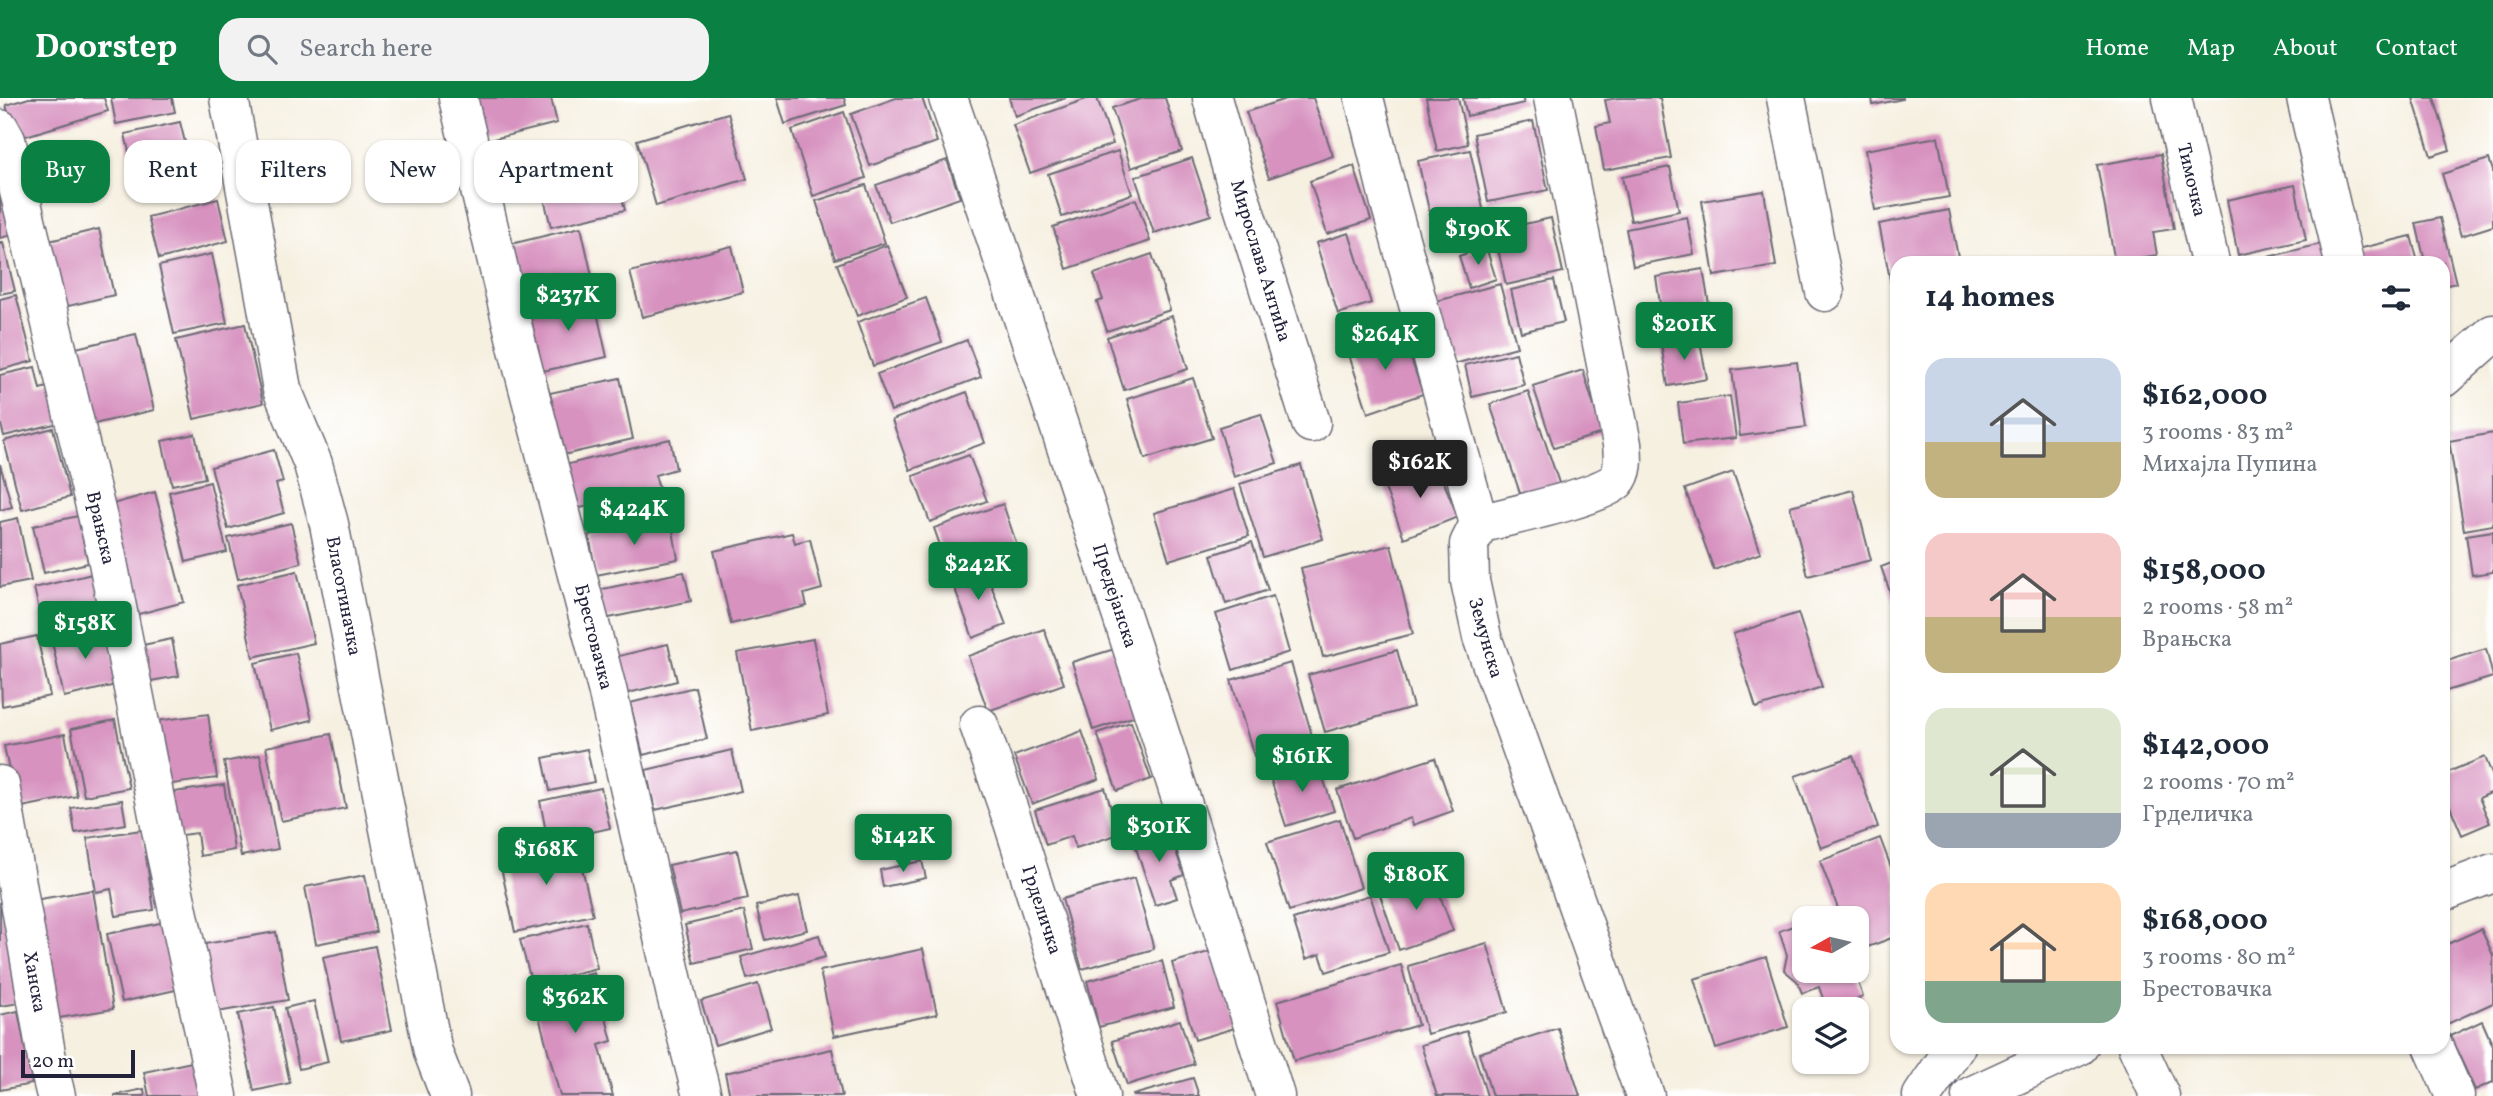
<!DOCTYPE html>
<meta charset="utf-8">
<style>
body{margin:0;font-family:Vollkorn,serif;background:#f2f2f3;color:#1f2937;height:100vh;display:flex;flex-direction:column;font-size:26px;white-space:nowrap}
*{box-sizing:border-box;margin:0}
p{font-size:23px;color:#747a83}
.icon{flex:none;width:38px;height:38px;fill:none;stroke:currentColor;stroke-width:2;stroke-linecap:round;stroke-linejoin:round}
.map{position:relative;flex:1;overflow:hidden}
.side{position:absolute;left:1890px;top:158px;width:560px;height:798px;display:flex;flex-direction:column;background:#fff;border-radius:21px;box-shadow:0 2px 5px #0004}
.side>*{flex:none}
.hud{position:absolute;left:21px;top:42px;width:665px;height:63px;display:flex;gap:14px}
.needle{width:46px;rotate:262deg}
.buttons{position:absolute;left:1792px;top:808px;display:grid;gap:14px}
.buttons a{display:grid;place-items:center;width:77px;height:77px;border-radius:14px;background:#fff;box-shadow:0 2px 5px #0004;font-size:35px}
.scale{position:absolute;left:21px;bottom:18px;width:114px;box-sizing:border-box;padding-left:7px;border:4px solid #22223b;border-top:0;font-size:19px;line-height:24px;white-space:nowrap;color:#22223b;-webkit-text-stroke:5px #fff;paint-order:stroke}
.price{position:absolute;translate:-50% -60px;padding:0 16px;border-radius:7px;background:#0b8043;color:#fff;font-size:23px;line-height:46px;filter:drop-shadow(0 2px 4px #0008)}
.price::after{content:'';position:absolute;left:50%;top:42px;width:21px;height:16px;margin-left:-10px;background:inherit;clip-path:polygon(0 0,100% 0,50% 100%)}
.price.active{background:#222;color:#fff}
ul{padding:0;list-style:none}
li{display:flex;align-items:center;gap:21px;height:175px;padding:0 35px}
li span{display:grid;place-items:center;flex:none;width:196px;height:140px;border-radius:21px;color:#555}
li>.icon{margin-inline-start:auto}
span .icon{width:84px;height:84px;fill:#fffc;stroke-width:1}
li b{font-size:30px}
h2{display:flex;justify-content:space-between;align-items:center;height:84px;padding:0 35px;font-size:30px}
.pill{padding:0 24px;border-radius:21px;background:#fff;box-shadow:0 2px 5px #0004;font-size:24px;line-height:63px}
.pill.active{background:#0b8043;color:#fff}
header{display:flex;align-items:center;gap:42px;box-sizing:border-box;height:98px;padding:0 35px;background:#0b8043;color:#fff}
header strong{font-size:33px}
nav{display:flex;gap:38px;margin-inline-start:auto;font-size:24px}
.search{width:490px;height:63px;background:#f2f2f3;display:flex;align-items:center;gap:18px;box-sizing:border-box;padding:0 24px;border-radius:21px;color:#747a83;font-size:26px}
.map>svg:first-child{display:block}
</style>
<header>
<strong>Doorstep</strong>
<div class="search"><svg class="icon" aria-label="search" viewBox="0 0 24 24"><circle cx="10" cy="10" r="6"/><path d="M15 15l6 6"/></svg>Search here</div>
<nav><a>Home</a><a>Map</a><a>About</a><a>Contact</a></nav>
</header>
<div class="map">
<svg width="2493" height="998" viewBox="0 0 2493 998">
<rect width="100%" height="100%" fill="#fff"/>
<filter id="ink" filterUnits="userSpaceOnUse"><feTurbulence type="fractalNoise" baseFrequency=".0143" numOctaves="2"/><feDisplacementMap in="SourceGraphic" scale="14" xChannelSelector="R" yChannelSelector="G"/><feConvolveMatrix kernelMatrix="1 2 1 2 8 2 1 2 1" color-interpolation-filters="sRGB"/></filter>
<filter id="wash" filterUnits="userSpaceOnUse"><feTurbulence type="fractalNoise" baseFrequency=".00686" numOctaves="4" result="noise"/><feDisplacementMap in="SourceGraphic" scale="28" xChannelSelector="R" yChannelSelector="G"/><feGaussianBlur stdDeviation="1.57" result="paint"/><feColorMatrix in="noise" values="0 0 0 0 0 0 0 0 0 0 0 0 0 0 0 0 0 1.4 0 .05"/><feComposite in="paint" operator="in"/></filter>
<g filter="url(#wash)">
<rect width="100%" height="100%" fill="#f6f0e1"/>
<g id="blocks">
<path fill="#d792bf" d="M29,0H104L108,13L16,41L6,7Z
M111,0H172L175,14L116,26Z
M475,0H551L557,25L486,43Z
M777,0H844L846,7L785,26Z
M896,0H922L937,44L870,68L851,16Z
M1009,0H1066L1015,18Z
M1089,0H1097L1113,46L1030,75L1013,27Z
M1144,0H1165L1182,53L1131,70L1112,10Z
M1289,0H1313L1333,58L1269,80L1246,14Z
M1426,0H1458L1468,46L1437,53Z
M1463,0H1522L1524,5L1467,18Z
M1618,0H1660L1671,60L1604,72L1596,28L1610,25L1605,2Z
M1872,0H1903V1L1873,7Z
M2413,0H2434L2450,52L2431,58Z
M844,14L866,80L813,98L792,32Z
M728,15L747,81L656,108L637,42Z
M1533,23L1548,92L1488,104L1474,36Z
M180,24L194,81L138,94L125,36Z
M1938,39L1949,99L1875,112L1865,52Z
M609,46L625,112L551,129L535,64Z
M1470,52L1488,133L1436,144L1418,63Z
M1118,53L1132,96L1062,119L1048,76Z
M2161,56L2174,131L2153,134L2157,157L2115,164L2097,67Z
M1192,60L1211,117L1154,135L1135,79Z
M2489,61L2493,73V128L2461,138L2442,76Z
M947,62L960,100L890,124L876,87Z
M1354,68L1371,122L1327,136L1310,83Z
M1670,69L1679,113L1631,123L1622,79Z
M866,87L885,145L835,161L816,103Z
M2295,87L2306,142L2238,157L2227,102Z
M1764,93L1776,168L1714,178L1702,103Z
M8,99L16,136L0,140V100Z
M218,101L228,143L159,161L148,119Z
M1136,101L1150,143L1067,171L1053,129Z
M1949,112L1959,164H1897V185L1891,186L1879,126Z
M1687,119L1694,156L1633,168L1626,131Z
M1551,120L1563,174L1506,187L1494,133Z
M2440,120L2456,185L2443,188V164H2425L2416,125Z
M581,129L592,178L523,194L511,146Z
M99,131L114,197L60,210L45,144Z
M1349,135L1371,205L1338,216L1316,145Z
M2411,138L2418,164H2353L2350,153Z
M0,145H3L15,193L0,196Z
M2325,145L2329,164H2257L2256,162Z
M887,147L907,199L857,218L837,166Z
M732,148L743,194L642,219L630,174Z
M1486,149L1496,181L1469,190L1459,158Z
M212,156L227,225L174,236L159,168Z
M1152,156L1170,212L1107,233L1097,204L1103,202L1094,176Z
M1703,171L1711,218L1663,226L1656,179Z
M1554,182L1564,224L1521,234L1511,192Z
M1500,186L1517,249L1454,266L1437,203Z
M16,197L33,263L0,272V201Z
M593,197L607,259L543,273L529,212Z
M926,200L942,244L873,268L857,224Z
M1172,218L1188,271L1124,292L1107,239Z
M245,226L263,305L194,321L176,242Z
M1401,232L1423,296L1368,315L1347,251Z
M136,236L154,312L94,326L76,250Z
M1699,239L1707,281L1668,288L1661,246Z
M967,242L981,279L891,313L877,276Z
M1516,255L1524,287L1472,299L1465,267Z
M1797,264L1806,329L1740,338L1732,272Z
M35,269L40,291L55,287L63,324L4,338L0,323V277Z
M1583,272L1602,335L1554,350L1533,288Z
M620,280L633,341L563,357L550,295Z
M1193,280L1212,340L1145,361L1127,301Z
M1528,293L1560,388L1522,401L1490,306Z
M967,294L985,345L910,372L892,322Z
M1730,298L1736,340L1683,346L1678,305Z
M1261,316L1277,365L1234,379L1219,329Z
M53,330L70,399L22,412L4,343Z
M2493,335V427L2464,432L2449,343Z
M195,336L205,380L172,387L162,343Z
M670,341L676,371L655,377L659,391L576,411L565,367Z
M274,352L283,384L276,386L284,415L228,431L211,369Z
M969,357L987,403L930,424L913,378Z
M1436,365L1458,419L1404,440L1383,385Z
M0,366L12,409L0,412Z
M1301,367L1323,441L1263,459L1240,386Z
M1733,374L1761,455L1714,472L1685,391Z
M210,384L227,454L186,464L169,394Z
M1234,391L1249,438L1169,462L1154,415Z
M1853,392L1871,462L1808,478L1790,408Z
M155,394L184,504L131,518L109,407Z
M1003,406L1019,453L950,476L934,430Z
M78,418L88,465L44,475L33,428Z
M18,420L31,483L0,489V424Z
M671,421L678,461L596,477L589,437Z
M291,425L301,465L238,481L228,440Z
M2493,433V474L2472,477L2466,437Z
M792,435L795,445L810,441L822,491L804,496L807,508L731,526L714,453Z
M1252,444L1268,492L1226,506L1211,457Z
M1391,447L1413,536L1323,559L1301,470Z
M1897,463V513L1881,469Z
M984,468L1006,527L973,540L951,480Z
M297,473L314,545L253,559L237,487Z
M684,474L691,503L604,521L598,492Z
M96,475L106,519L44,533L34,490Z
M1273,498L1289,554L1233,572L1216,516Z
M1798,515L1822,589L1756,610L1733,536Z
M106,526L120,586L64,599L51,539Z
M1044,531L1064,586L988,613L968,558Z
M37,538L50,598L2,608L0,546Z
M172,541L179,578L145,584L138,548Z
M813,541L828,617L752,633L737,555Z
M668,546L677,583L624,596L615,559Z
M1121,549L1142,616L1093,632L1072,564Z
M2486,551L2493,579L2443,594V564Z
M1397,552L1413,609L1325,634L1308,577Z
M296,555L312,622L270,632L255,565Z
M1291,565L1313,641L1254,658L1231,582Z
M695,589L707,641L643,657L630,605Z
M208,616L217,680L165,687L156,623Z
M115,622L129,690L84,698L71,631Z
M1131,624L1151,681L1117,693L1097,635Z
M1082,633L1099,681L1032,706L1014,658Z
M65,636L77,698L17,710L4,648Z
M331,636L346,710L281,723L266,649Z
M587,651L594,684L550,693L543,660Z
M732,652L741,693L655,712L646,672Z
M260,657L278,751L241,758L224,664Z
M1853,658L1878,729L1821,750L1795,678Z
M2485,659L2493,679V694L2479,700L2490,725L2462,737L2443,692V676Z
M1435,660L1453,713L1413,727L1411,720L1353,740L1337,692Z
M1318,664L1334,713L1286,728L1270,679Z
M224,687L234,752L200,758L197,735L174,738L167,695Z
M601,690L610,730L548,744L540,703Z
M1105,690L1119,736L1076,750L1072,738L1046,747L1035,712Z
M122,702L126,726L75,735L71,710Z
M1340,721L1361,790L1289,813L1267,744Z
M1168,730L1184,777L1171,782L1177,800L1155,807L1133,741Z
M142,732L154,812L116,818L111,791L96,794L87,740Z
M1880,740L1897,785V838L1857,853V821H1842L1820,763Z
M576,744L593,817L515,834L499,760Z
M737,752L748,801L680,816L669,767Z
M922,763L926,780L883,789L880,772Z
M1432,776L1453,833L1399,852L1379,794Z
M365,777L376,834L316,846L305,789Z
M1134,780L1154,851L1082,871L1062,801Z
M93,792L113,911L53,921L34,802Z
M0,795L20,905L0,908Z
M1370,797L1389,854L1326,874L1320,856L1306,861L1293,821Z
M799,798L807,832L765,842L756,808Z
M744,813L753,851L694,865L685,827Z
M1833,813L1836,821H1813V820Z
M165,824L180,891L122,904L107,836Z
M1804,824V873H1854L1863,899L1827,912L1819,889L1802,895L1797,883L1784,872L1787,857L1779,833Z
M587,825L597,870L532,886L520,842Z
M2481,831L2493,857V905L2443,928V848Z
M276,834L288,902L211,915L199,847Z
M819,837L825,859L747,881L741,859Z
M1487,845L1507,914L1427,936L1408,868Z
M375,848L392,932L341,943L323,859Z
M923,851L937,916L834,938L820,873Z
M1215,852L1238,929L1195,942L1172,865Z
M1766,859L1788,929L1716,951L1694,881Z
M1162,863L1174,909L1099,929L1087,883Z
M1401,867L1418,927L1294,963L1277,903Z
M594,875L612,943L599,947L613,998H560L532,892Z
M758,886L771,930L715,947L701,903Z
M314,903L328,964L299,971L285,910Z
M274,909L290,985L254,993L238,916Z
M18,913L32,986L0,992V917Z
M1180,922L1194,966L1127,987L1112,943Z
M2482,923L2493,948V984L2475,992L2450,938Z
M1558,930L1580,998H1492L1479,955Z
M1467,933L1487,998H1437L1421,947Z
M832,951L842,998H730L725,975Z
M192,964L199,998H149L144,974Z
M1193,980L1199,998H1133V997Z
M144,991L145,998H115V997Z"/>
</g>
</g>
<g filter="url(#ink)">
<use href="#blocks" fill-opacity="0" stroke="#6c6a75" stroke-width="2"/>
<g fill="none" stroke-linecap="round" stroke-linejoin="round">
<g stroke="#6c6a75" stroke-width="41">
<path id="minor" d="M229,0L282,291L313,366L329,426L433,954L450,998
M458,0L518,251L607,591L676,897L702,998
M948,0C1062,331 1171,664 1275,998
M1212,0L1236,86L1311,325
M1364,0L1389,101L1479,426
M1553,0L1622,346C1623,358 1625,373 1616,383C1597,400 1508,418 1479,426L1469,446L1470,483L1482,539L1645,998
M1786,0L1825,194
M2172,0L2210,164
M2306,0L2344,164
M0,31L6,42L22,105L106,454L166,757L218,998
M2443,280L2493,236
M979,627L1013,724L1100,998
M0,687L47,961L56,998
M2443,794L2493,775
M2137,948L2160,998
M2433,948L2455,998
M1922,998L1956,948
M1971,998L2079,948"/>
</g>
<use href="#minor" stroke="#fff" stroke-width="38"/>
</g>
</g>
<g text-anchor="middle" dominant-baseline="central" stroke-width="7" stroke-linejoin="round" paint-order="stroke">
<g font-size="19" fill="#22223b" stroke="#fff">
<text transform="translate(2191 82) rotate(77)">Тимочка</text>
<text transform="translate(1260 163) rotate(73)">Мирослава Антића</text>
<text transform="translate(100 430) rotate(77)">Врањска</text>
<text transform="translate(343 498) rotate(79)">Власотиначка</text>
<text transform="translate(1114 498) rotate(72)">Предејанска</text>
<text transform="translate(593 539) rotate(76)">Брестовачка</text>
<text transform="translate(1485 540) rotate(74)">Земунска</text>
<text transform="translate(1041 812) rotate(72)">Грделичка</text>
<text transform="translate(34 884) rotate(80)">Ханска</text>
</g>
</g>
</svg>
<div class="buttons">
<a><svg class="needle" viewBox="-14 -14 28 28"><path d="M0-13l5 13h-10z" fill="#e53935"/><path d="M0 13l5-13h-10z" fill="#747a83"/></svg></a>
<a><svg class="icon" aria-label="layers" viewBox="0 0 24 24"><path d="M12 4l9 5-9 5-9-5zM3 14l9 5 9-5"/></svg></a>
</div>
<div class="scale">20 m</div>
<b class="price" style="left:1478px;top:169px">$190K</b>
<b class="price" style="left:568px;top:235px">$237K</b>
<b class="price" style="left:1684px;top:264px">$201K</b>
<b class="price" style="left:1385px;top:274px">$264K</b>
<b class="price active" style="left:1420px;top:402px">$162K</b>
<b class="price" style="left:634px;top:449px">$424K</b>
<b class="price" style="left:978px;top:504px">$242K</b>
<b class="price" style="left:85px;top:563px">$158K</b>
<b class="price" style="left:1302px;top:696px">$161K</b>
<b class="price" style="left:1159px;top:766px">$301K</b>
<b class="price" style="left:903px;top:776px">$142K</b>
<b class="price" style="left:546px;top:789px">$168K</b>
<b class="price" style="left:1416px;top:814px">$180K</b>
<b class="price" style="left:575px;top:937px">$362K</b>
<div class="hud">
<a class="pill active">Buy</a>
<a class="pill">Rent</a>
<a class="pill">Filters</a>
<a class="pill">New</a>
<a class="pill">Apartment</a>
</div>
<section class="side">
<h2>14 homes<svg class="icon" aria-label="filters" viewBox="0 0 24 24"><path d="M4 7h16M4 17h16"/><circle cx="9" cy="7" r="2"/><circle cx="15" cy="17" r="2"/></svg></h2>
<ul>
<li><span style="background:linear-gradient(#c9d6e8 60%,#c2b280 0)"><svg class="icon" aria-label="home" viewBox="0 0 24 24"><path d="M3 11l9-7 9 7M6 9v11h12V9"/></svg></span><div><b>$162,000</b><p>3 rooms · 83 m²</p><p>Михајла Пупина</p></div></li>
<li><span style="background:linear-gradient(#f6c9c9 60%,#c2b280 0)"><svg class="icon" aria-label="home" viewBox="0 0 24 24"><path d="M3 11l9-7 9 7M6 9v11h12V9"/></svg></span><div><b>$158,000</b><p>2 rooms · 58 m²</p><p>Врањска</p></div></li>
<li><span style="background:linear-gradient(#dfe7d0 75%,#9aa5b1 0)"><svg class="icon" aria-label="home" viewBox="0 0 24 24"><path d="M3 11l9-7 9 7M6 9v11h12V9"/></svg></span><div><b>$142,000</b><p>2 rooms · 70 m²</p><p>Грделичка</p></div></li>
<li><span style="background:linear-gradient(#ffd9b3 70%,#7fa58c 0)"><svg class="icon" aria-label="home" viewBox="0 0 24 24"><path d="M3 11l9-7 9 7M6 9v11h12V9"/></svg></span><div><b>$168,000</b><p>3 rooms · 80 m²</p><p>Брестовачка</p></div></li>
</ul>
</section>
</div>
